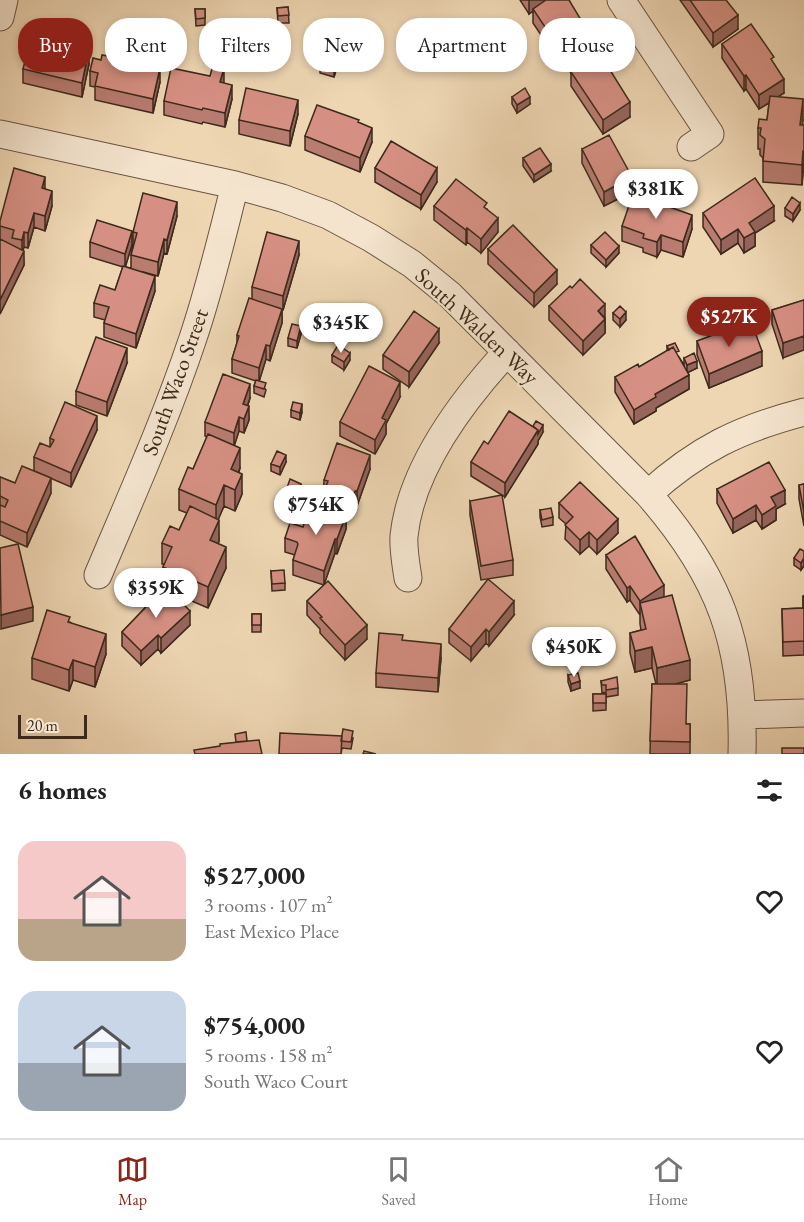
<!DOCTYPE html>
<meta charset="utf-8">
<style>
body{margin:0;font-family:"EB Garamond",serif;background:#f6f6f6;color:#222;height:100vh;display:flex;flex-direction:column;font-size:22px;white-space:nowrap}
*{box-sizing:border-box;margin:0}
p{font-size:20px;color:#767676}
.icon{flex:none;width:33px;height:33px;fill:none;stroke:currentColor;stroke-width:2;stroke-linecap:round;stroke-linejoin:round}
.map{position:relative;height:754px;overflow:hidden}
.panel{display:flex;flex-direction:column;background:#fff;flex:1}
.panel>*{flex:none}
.hud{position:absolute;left:18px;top:18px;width:768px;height:54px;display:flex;gap:12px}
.scale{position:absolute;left:18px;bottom:15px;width:69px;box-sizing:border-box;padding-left:6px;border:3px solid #3d2a1b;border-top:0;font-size:16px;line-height:21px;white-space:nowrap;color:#3d2a1b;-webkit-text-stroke:4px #f4e4ce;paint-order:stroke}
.price{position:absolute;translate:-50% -51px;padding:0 14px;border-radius:21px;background:#fff;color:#222;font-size:20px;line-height:39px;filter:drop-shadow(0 2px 3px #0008)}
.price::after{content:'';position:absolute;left:50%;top:36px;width:18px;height:14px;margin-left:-9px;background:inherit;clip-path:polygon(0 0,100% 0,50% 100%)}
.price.active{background:#8f2418;color:#fff}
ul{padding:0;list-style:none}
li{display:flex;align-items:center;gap:18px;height:150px;padding:0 18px}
li span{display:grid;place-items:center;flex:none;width:168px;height:120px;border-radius:18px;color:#555}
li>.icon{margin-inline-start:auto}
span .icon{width:72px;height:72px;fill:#fffc;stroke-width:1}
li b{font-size:26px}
h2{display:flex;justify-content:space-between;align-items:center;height:72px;padding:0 18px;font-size:26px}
.pill{padding:0 21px;border-radius:24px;background:#fff;box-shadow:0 3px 9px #0003;font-size:21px;line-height:54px}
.pill.active{background:#8f2418;color:#fff}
.tabs{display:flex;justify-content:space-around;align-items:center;height:84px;border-top:2px solid #e0e0e0;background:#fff;font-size:16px;color:#767676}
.tabs a{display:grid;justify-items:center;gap:3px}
.tabs .active{color:#8f2418}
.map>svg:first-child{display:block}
</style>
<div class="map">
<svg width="804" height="754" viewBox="0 0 804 754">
<rect width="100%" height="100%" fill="#eed6b3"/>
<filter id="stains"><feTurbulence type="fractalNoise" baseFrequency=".00333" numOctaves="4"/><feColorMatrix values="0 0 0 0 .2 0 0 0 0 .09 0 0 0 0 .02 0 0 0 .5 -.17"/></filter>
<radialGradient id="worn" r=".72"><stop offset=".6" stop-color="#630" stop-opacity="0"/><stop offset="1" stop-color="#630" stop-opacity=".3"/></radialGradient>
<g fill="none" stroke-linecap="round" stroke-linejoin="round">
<g stroke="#695541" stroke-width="29">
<path id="minor" d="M621,0L710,134L691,147
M0,17L4,0
M0,134L235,185L282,198L328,215L371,238L412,264L450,295L648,494C720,576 745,645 742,754
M648,494C698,449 739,429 804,412
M98,575C131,497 166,419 193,338C210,288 222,236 235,185
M408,578C406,565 403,549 404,536C411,468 462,401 507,352
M743,715L804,713"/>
</g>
<use href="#minor" stroke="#f4e4ce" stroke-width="27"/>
</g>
<path fill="#b87c71" stroke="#3d2a1b" stroke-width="1.5" d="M520,0H569L595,56L630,117L603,134L571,86V73L558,54L555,56L533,23V11L529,14Z
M680,0H726L738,29L713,47Z
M288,7L289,23H278L277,8Z
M195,9H205V25L196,26Z
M248,22L247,43H236V35Z
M497,34L512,44L503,50L497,41Z
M722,44L774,64L784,93L778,96L803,120L802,125H804V172H803L802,185L763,182V158L760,155V149H758V128L767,120L769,103L759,109L746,89L744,91L722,58Z
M101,60L140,64L160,82L153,113L95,100V87L90,86V71Z
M89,64L82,97L23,83V69Z
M320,66L337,67L334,77L320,73Z
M223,83L232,99L225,127L203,122L202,124L164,115V101Z
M512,97L530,104L517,113L512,104Z
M298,114L290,146L239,134V120Z
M359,123L372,142L360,172L305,150V136Z
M582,149L632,192L604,206L582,163Z
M523,158L551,171L534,182L523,166Z
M375,168L437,182L421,209L375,182Z
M45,189L52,206L45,231L34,227L28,248L24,247L23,250L24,265L0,314V221Z
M434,206L487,209L498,232L481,253L467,242L466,245L434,220Z
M785,208L800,210L793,221L785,216Z
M703,213L774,221L755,233V246L744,253L738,243L721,254L703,227Z
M177,216L167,254L164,253L158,276L143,272L155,291L136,348L104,337V323L105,320L94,317V303L115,290L123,267L90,257V242L132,245L125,267L131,268V255L133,246V232Z
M622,226L692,229L683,257L661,250L657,257L643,252V248L622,241Z
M591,245L619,253L606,267L591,253Z
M488,249L557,284L534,307L488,264Z
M299,255L283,310H282V323L270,361L266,359L259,381L266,390L264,397L254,393V386L256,381L232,373V359L237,343V335L252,298V287Z
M804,300L783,358L772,324V310Z
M549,306L605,318V333L583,355L549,320Z
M613,313L626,320L620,327L613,320Z
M326,322L337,324L334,332L326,330Z
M735,330L762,366L709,388L697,355V341Z
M301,334L297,348L288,346V338Z
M439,343L409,387L383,369V355Z
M667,346L679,357L684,365V358L697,368L688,372L689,389L656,408V411L634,424L615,392V377L639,367L667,351Z
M332,355L350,360L344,370L332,362Z
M127,363L107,416L76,405V391Z
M400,397L386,424V434L375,454L340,436V422Z
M250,398L248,405L249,420L244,433L239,431L234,445L240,468L239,472L242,494L235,511L224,506L218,519L219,541L218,544L226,568L208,608L171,592L190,625L161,653L158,649L141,665L122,646V632L164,588H163V567L164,564H162V543L179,530L187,513L179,510V489L193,469L207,437L205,436V422Z
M291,410L302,412L300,420L291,417Z
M97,430L71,487L34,471V457L50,447V438Z
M543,432L538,441V444L505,497L471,476V462L488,444Z
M286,462L280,475L271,471V464Z
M370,469L357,506L355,505L351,518L346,516V529L337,554L335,553L324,584L367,639L345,660L320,633V629L307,615V601L324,585L293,575V560L295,555L285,552V538L303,527L323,508L324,480Z
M0,477L15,483L51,493L27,547L0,535Z
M804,484V526L799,499V485Z
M287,488L301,491L297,500L287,496Z
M717,489L785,504L776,509V520L762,529L756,520L733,533L717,503Z
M470,501L513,560V575L481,580L470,515Z
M559,503L618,533L597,554L589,546L580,554L565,539L566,524L559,518Z
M540,510L553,517V525L542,527L540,517Z
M804,551V566L801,570L794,565V558Z
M606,555L664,597L690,680L675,684L686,724H690V754H650L652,684H656L652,668L635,672L630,653V633L641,630L640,624V615L630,600L627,602L606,569Z
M271,571L285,583V590L272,591Z
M803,596H804V655L783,656L782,609L803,608Z
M252,614H261V632H252Z
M514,615L489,646L486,643L471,661L449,643V629Z
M70,622L106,654L95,687L73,680L69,691L32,679V658Z
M441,658L438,692L376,687V673Z
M568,675L580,688L571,691L568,682Z
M601,681L618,688V695L606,697V694V710L593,711V694H606V692L602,693Z
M353,738L351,749L342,748L341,754H279Z"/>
<path fill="#96655c" stroke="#3d2a1b" stroke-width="1.5" d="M529,0H550L533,9V11L529,14Z
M738,15V29L713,47V33Z
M512,37V44L503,50V42Z
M558,40V54L555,56V42Z
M595,43V57L571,73V59Z
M89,50V64L82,97V83Z
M337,60V67L334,77V70Z
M160,68V82L153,113V99Z
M224,68V82L220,96V82Z
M746,75V89L744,91V76Z
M784,79V93L759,109V95Z
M232,85V99L225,127V113Z
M530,97V104L517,113V105Z
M803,99V120L800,145V125Z
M298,100V114L290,146V131Z
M630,102V117L603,134V120Z
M372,128V142L360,172V158Z
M803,151V172L802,185V165Z
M551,164V171L534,182V175Z
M437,168V182L421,209V195Z
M45,177V192L42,188Z
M632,177V192L604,206V192Z
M52,191V206L45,231V216Z
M177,202V216L167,254V240Z
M800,203V210L793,221V214Z
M774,206V221L755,233V246L744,253V238L749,223Z
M34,213V227L28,248V233Z
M692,215V229L683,257V242Z
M498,218V232L481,253V239Z
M467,228V242L466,245V230Z
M738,229V243L721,254V240Z
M132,231V245L125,268V254Z
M24,232V247L22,255V240Z
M661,235V250L657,257V242Z
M164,239V253L158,276V262Z
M299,241V255L283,310V296Z
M619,246V253L606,267V260Z
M24,251V265L0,314V300Z
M557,270V284L534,307V293Z
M155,276V291L136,348V334Z
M605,304V318L598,311Z
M282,309V323L270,361V346Z
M626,312V320L620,327V319Z
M337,317V324L334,332V325Z
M605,319V333L583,355V341Z
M301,326V334L297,348V341Z
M439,329V343L409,387V372Z
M804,336V350L783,358V343Z
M266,345V359L259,382V368Z
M127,348V363L107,416V402Z
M762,351V366L709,388V374Z
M350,353V360L344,370V362Z
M697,361V368L687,373V365Z
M689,375V389L656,408V411L634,424V410L655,394Z
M400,382V397L386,424V434L375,454V440L382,418Z
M250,384V398L243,418V404Z
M302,404V412L300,420V413Z
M249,406V420L244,433V419Z
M97,416V430L71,487V473Z
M239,417V431L234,447V433Z
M543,425V432L538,441V444L505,497V483L538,430Z
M240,448V468L231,489V469Z
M286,455V462L280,475V467Z
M370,455V469L357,506V491Z
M242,474V494L235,511V490Z
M51,478V493L27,547V533Z
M301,484V491L297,500V493Z
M224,485V506L216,525V505Z
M785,490V504L776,509V520L762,529V515L771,497Z
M355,491V505L351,518V504Z
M756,505V520L733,533V519Z
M346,515V529L337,554V539Z
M618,519V533L597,554V540Z
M219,520V541L210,561V540Z
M589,532V546L580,554V540Z
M335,539V553L324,585V571Z
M226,547V568L208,608V587Z
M804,558V566L801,570V563Z
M664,585V600L640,603V615V601Z
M630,586V600L627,602V588Z
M514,601V615L489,646V632Z
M33,607V621L1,629V615Z
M190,611V625L161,653V638Z
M367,625V639L345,660V645Z
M486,629V643L471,661V647Z
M106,634V654L95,687V667Z
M158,635V649L141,665V651Z
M441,644V658L438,692V678Z
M652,647V668L635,672V651Z
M73,660V680L69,691V670Z
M690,660V680L657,689V668Z
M580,681V688L571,691V684Z"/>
<path fill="#d69083" stroke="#3d2a1b" stroke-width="1.5" d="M546,0H569L595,43L571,59L558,40L555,42L533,9Z
M690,0H726L738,15L713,33Z
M288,7L289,15L278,16L277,8Z
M195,9H205V18L196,19Z
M237,21L248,22L247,36L236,35Z
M751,24L774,57L771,59L784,79L759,95L746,75L744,76L722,44Z
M506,28L512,37L503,42L497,34Z
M31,37L57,43V41L89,50L82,83L23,69Z
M124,52L140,55L138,63L160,68L153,99L95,86L98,73L90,71L93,58L101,60L102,55L122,59Z
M600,54L630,102L603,120L571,72Z
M323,56L337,60L334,70L320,66Z
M213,65L224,68L220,82L232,85L225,113L203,108L202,110L164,101L171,68L210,76Z
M246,88L298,100L290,131L239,120Z
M525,88L530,97L517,105L512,97Z
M770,96L803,99L800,125H804V151H803L802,165L763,161L765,139L760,135L761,128H758L759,119L767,120Z
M317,105L359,120L358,122L372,128L360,158L305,136Z
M609,135L632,177L604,192L582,149Z
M391,141L437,168L421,195L375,168Z
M540,148L551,164L534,175L523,158Z
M14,168L45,177L42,188L52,191L45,216L34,213L28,233L24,232L22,240L12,238L14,230L0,226V221Z
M755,178L774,206L749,223L755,232L744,238L738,229L721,240L703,213Z
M456,179L487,203L484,207L498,218L481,239L467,228L466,230L434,206Z
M143,193L177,202L167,240L164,239L158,262L131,255L137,233L133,232Z
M633,194L692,215L683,242L661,235L657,242L643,238L644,234L622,226Z
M792,197L800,203L793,214L785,208Z
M97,220L132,231L125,254L90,242Z
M513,225L557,270L534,293L488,249Z
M267,232L299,241L283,296L252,287Z
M605,232L619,246L606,260L591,245Z
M0,239L24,251L0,300Z
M123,266L155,276L136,334L104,323L109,307L94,303L100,285L115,290Z
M580,279L605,304L598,311L605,319L583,341L549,306L570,286L572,288Z
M249,298L282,309L270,346L266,345L259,368L232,359L239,336L237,335Z
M804,300V336L783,343L772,310Z
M620,306L626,312L620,319L613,313Z
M414,311L439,329L409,372L383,355Z
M329,314L337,317L334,325L326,322Z
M292,324L301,326L297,341L288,338Z
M752,324L762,351L709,374L697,341L734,327L735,330Z
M96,337L127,348L107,402L76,391Z
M675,343L679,351L676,352L673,347L669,350L667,346Z
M338,345L350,353L344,362L332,355Z
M673,347L689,375L655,394L656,397L634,410L615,377L638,364L639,367Z
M694,353L697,361L687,365L684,358Z
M369,366L400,382L382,418L386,420L375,440L340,422Z
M223,374L250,384L243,404L249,406L244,419L239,417L234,433L205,422Z
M256,380L266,383L264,389L254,386Z
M65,402L97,416L71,473L34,457L40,443L50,447L54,440L50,438Z
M293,402L302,404L300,413L291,410Z
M509,411L538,430L505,483L471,462L484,441L488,444Z
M536,421L543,425L538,434V430L533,426Z
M208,434L240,448L231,469L242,474L235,490L224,485L216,505L179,489L188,467L193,469Z
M337,443L370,455L357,491H355L351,504L323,494L328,481L324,480Z
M277,451L286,455L280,467L271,464Z
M769,462L785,490L771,497L776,506L762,515L756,505L733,519L717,489Z
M22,466L51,478L27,533L0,521V505L5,507L8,500L0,496V477L15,483Z
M290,479L301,484L297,493L287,488Z
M580,482L618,519L597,540L589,532L580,540L565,525L573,517L559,503Z
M804,484V512L799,485Z
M502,495L513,560L481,566L470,501Z
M310,503L346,515L337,539H335L324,571L293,560L298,544L297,542L285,538L290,523L303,527Z
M190,506L219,520L210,540L226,547L208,587L163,567L172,547L162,543L170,526L179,530Z
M551,508L553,517L542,520L540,510Z
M635,536L664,585L640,601L630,586L627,588L606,555Z
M18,544L33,607L1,615L0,548Z
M800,549L804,551V558L801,563L794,558Z
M284,570L285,583L272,584L271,571Z
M488,579L514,601L489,632L486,629L471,647L449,629Z
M328,581L367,625L345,645L320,618L322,617L307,601Z
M166,586L190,611L161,638L158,635L141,651L122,632Z
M672,595L690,660L657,668L652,647L635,651L630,633L646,629L640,603Z
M803,596H804V641L783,642L782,609L803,608Z
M47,610L70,617L68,622L106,634L95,667L73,660L69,670L32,658Z
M252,614H261V625H252Z
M379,633L403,635L402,640L441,644L438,678L376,673Z
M578,673L580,681L571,684L568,675Z
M617,677L618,688L606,690V685H602L601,681Z
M652,684H687L686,724H690V742L650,741Z
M593,694H606V703H593Z
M343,729L353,731L351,742L341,741Z
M246,732L247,741L236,742L235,734Z
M280,733L342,736L341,754H279Z
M259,740L262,754H195L194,750L220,746V744Z
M782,748H804V754H782Z
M364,751L376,754H363Z"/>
<g text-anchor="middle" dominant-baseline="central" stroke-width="4.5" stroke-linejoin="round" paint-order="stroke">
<g font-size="22" fill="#3d2a1b" stroke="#f4e4ce">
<text transform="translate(477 326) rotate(43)">South Walden Way</text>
<text transform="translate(175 382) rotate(-70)">South Waco Street</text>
</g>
</g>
<rect width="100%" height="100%" filter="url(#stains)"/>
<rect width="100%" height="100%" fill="url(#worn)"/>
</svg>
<div class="scale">20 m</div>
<b class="price" style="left:656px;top:220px">$381K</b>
<b class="price active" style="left:729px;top:348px">$527K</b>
<b class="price" style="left:341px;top:354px">$345K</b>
<b class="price" style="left:316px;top:536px">$754K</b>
<b class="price" style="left:156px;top:619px">$359K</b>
<b class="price" style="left:574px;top:678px">$450K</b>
<div class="hud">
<a class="pill active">Buy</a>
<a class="pill">Rent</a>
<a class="pill">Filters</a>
<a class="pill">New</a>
<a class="pill">Apartment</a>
<a class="pill">House</a>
</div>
</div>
<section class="panel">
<h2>6 homes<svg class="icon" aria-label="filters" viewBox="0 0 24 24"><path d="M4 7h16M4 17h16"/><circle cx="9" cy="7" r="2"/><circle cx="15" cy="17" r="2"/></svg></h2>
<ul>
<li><span style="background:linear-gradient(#f6c9c9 65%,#b9a48a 0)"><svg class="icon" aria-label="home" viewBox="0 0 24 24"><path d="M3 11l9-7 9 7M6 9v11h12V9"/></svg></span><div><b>$527,000</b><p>3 rooms · 107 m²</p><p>East Mexico Place</p></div><svg class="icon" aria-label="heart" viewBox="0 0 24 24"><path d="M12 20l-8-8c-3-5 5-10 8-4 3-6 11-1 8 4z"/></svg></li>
<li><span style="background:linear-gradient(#c9d6e8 60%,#9aa5b1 0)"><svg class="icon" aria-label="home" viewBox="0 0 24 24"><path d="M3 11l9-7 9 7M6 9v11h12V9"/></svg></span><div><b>$754,000</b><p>5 rooms · 158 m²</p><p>South Waco Court</p></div><svg class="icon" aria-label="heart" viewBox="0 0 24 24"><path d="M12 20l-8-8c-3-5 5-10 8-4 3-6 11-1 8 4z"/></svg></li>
</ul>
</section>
<nav class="tabs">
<a class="active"><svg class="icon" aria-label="map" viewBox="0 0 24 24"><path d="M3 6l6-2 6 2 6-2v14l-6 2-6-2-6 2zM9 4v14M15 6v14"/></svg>Map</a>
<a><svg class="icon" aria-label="saved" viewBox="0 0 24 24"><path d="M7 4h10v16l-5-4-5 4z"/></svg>Saved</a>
<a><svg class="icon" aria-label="home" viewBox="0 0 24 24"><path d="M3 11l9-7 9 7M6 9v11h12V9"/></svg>Home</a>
</nav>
